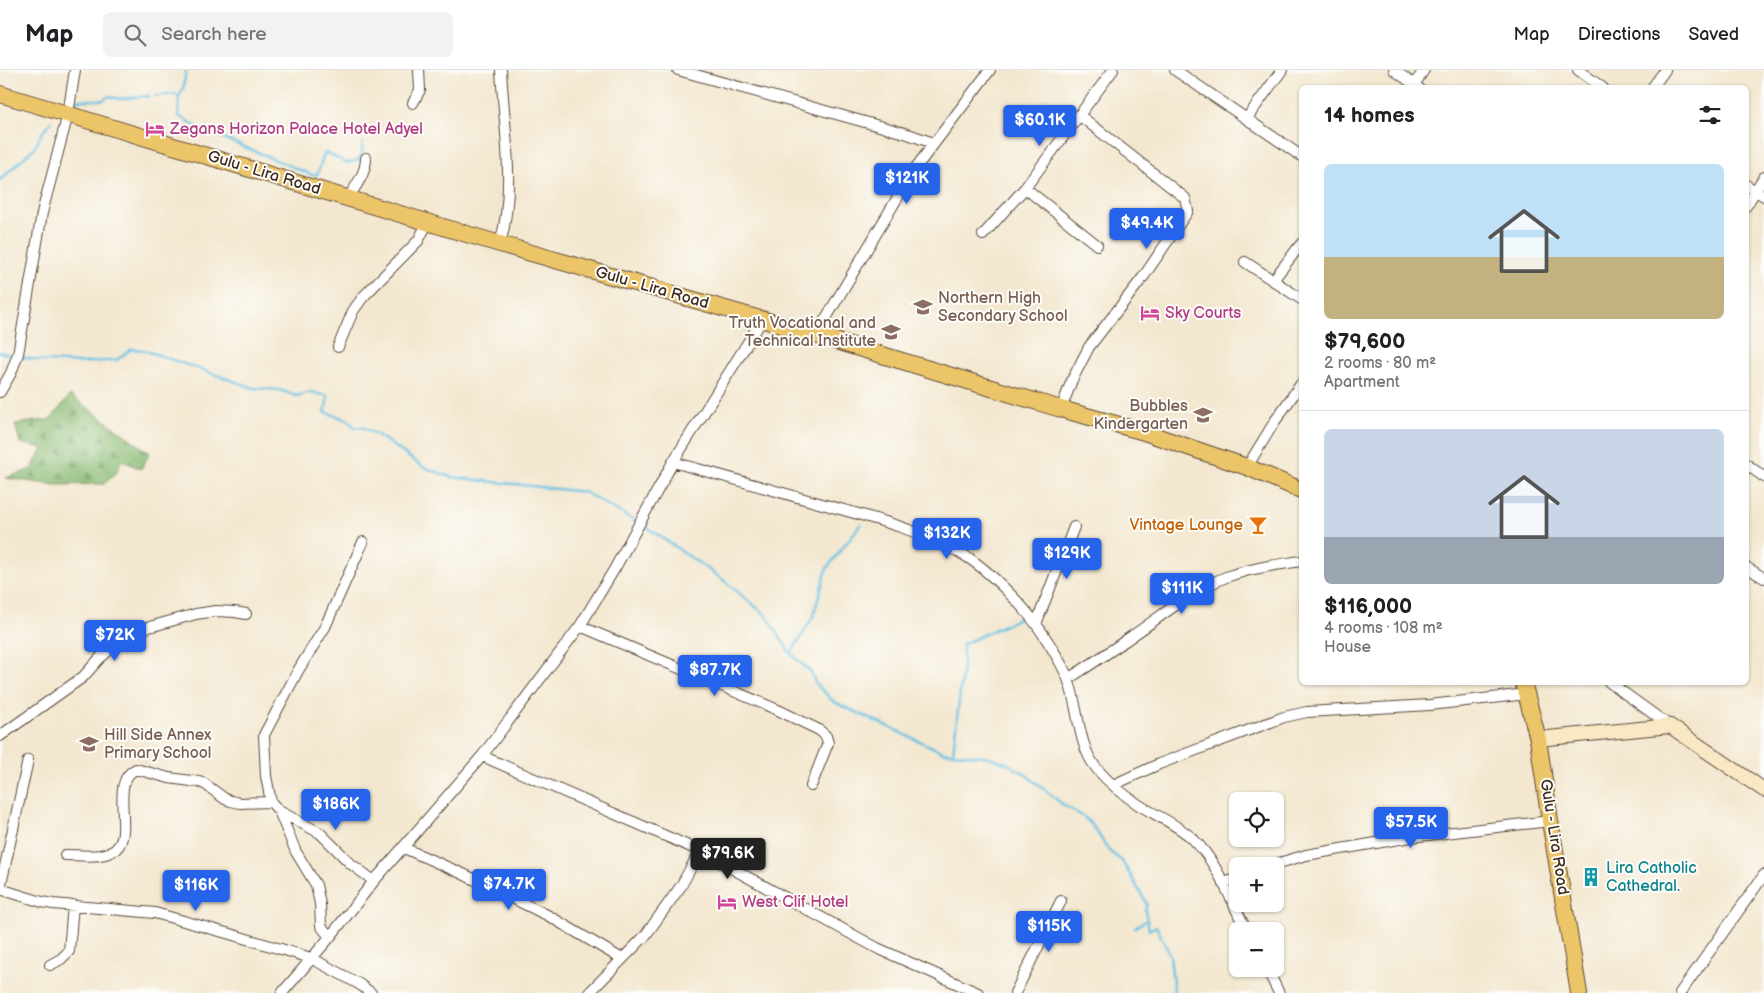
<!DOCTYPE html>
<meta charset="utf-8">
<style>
body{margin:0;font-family:"Balsamiq Sans",sans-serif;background:#f2f2f2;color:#202124;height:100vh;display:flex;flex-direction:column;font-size:19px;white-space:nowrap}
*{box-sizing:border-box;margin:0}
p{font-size:16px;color:#757577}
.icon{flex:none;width:28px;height:28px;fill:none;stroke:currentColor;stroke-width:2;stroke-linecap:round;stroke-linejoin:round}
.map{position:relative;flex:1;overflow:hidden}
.panel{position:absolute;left:1299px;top:15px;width:450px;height:600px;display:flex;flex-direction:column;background:#fff;border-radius:8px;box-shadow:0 1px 4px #0004}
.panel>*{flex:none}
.controls{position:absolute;left:1229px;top:722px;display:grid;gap:10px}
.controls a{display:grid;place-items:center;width:55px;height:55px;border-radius:8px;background:#fff;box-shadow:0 1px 4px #0004;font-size:25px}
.price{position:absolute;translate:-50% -42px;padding:0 11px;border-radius:5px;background:#2563eb;color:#fff;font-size:16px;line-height:32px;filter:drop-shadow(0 1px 2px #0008)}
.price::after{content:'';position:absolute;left:50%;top:30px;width:15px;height:11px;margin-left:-8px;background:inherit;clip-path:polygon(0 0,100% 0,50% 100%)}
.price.current{background:#222;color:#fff}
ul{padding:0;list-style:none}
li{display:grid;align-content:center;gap:10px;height:265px;padding:0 25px}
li+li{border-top:1px solid #e0e0e0}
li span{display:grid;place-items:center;height:155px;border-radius:8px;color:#555}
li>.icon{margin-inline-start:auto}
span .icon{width:90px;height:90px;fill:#fffc;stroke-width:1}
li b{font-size:21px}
h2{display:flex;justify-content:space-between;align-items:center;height:60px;padding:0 25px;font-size:21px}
header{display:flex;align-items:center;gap:30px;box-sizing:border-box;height:70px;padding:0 25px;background:#fff;border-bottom:1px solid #e0e0e0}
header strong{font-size:24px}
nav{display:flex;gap:28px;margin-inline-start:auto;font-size:18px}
.search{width:350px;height:45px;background:#f2f2f2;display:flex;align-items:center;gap:12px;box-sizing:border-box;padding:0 18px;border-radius:8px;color:#757577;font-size:19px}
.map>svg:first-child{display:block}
</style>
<header>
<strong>Map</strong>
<div class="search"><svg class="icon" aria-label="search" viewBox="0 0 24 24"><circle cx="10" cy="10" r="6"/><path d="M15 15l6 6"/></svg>Search here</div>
<nav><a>Map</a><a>Directions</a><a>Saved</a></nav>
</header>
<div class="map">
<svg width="1764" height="923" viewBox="0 0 1764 923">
<defs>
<pattern id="forest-firs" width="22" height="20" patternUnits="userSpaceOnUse" patternTransform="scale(1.25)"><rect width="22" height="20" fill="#8abb74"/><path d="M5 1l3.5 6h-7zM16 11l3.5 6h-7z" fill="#72985f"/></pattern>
</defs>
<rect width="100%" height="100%" fill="#fdfcf7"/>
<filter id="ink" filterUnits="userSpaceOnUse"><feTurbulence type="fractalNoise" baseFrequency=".02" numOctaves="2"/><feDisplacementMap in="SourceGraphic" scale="10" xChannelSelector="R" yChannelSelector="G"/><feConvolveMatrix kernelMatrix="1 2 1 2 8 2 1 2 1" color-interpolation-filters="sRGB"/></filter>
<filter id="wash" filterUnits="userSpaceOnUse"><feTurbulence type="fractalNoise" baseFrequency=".0096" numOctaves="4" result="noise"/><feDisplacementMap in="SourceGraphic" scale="20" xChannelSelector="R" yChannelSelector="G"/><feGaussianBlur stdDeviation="1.12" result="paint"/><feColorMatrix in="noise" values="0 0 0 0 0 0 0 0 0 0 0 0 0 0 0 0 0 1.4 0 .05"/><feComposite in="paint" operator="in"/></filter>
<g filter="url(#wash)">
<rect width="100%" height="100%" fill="#f3e7cf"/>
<path fill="url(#forest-firs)" stroke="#627249" d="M70,325L150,383L141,399L121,390L118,401L104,414L53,415L6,408L31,399L43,378L20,373L15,354L51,349Z"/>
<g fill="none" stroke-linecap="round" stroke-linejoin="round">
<path stroke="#64bfe2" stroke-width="2.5" d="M155,26L175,24L179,27L178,41L179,46L199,58
M179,27L183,19L186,0
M74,34L77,30H103L109,26L119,29L149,26
M206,61L312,105H317L324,84L327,83L347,93L358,90L362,83L363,73
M0,110L35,77L42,63L51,52
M0,282L14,286
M20,287L44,291L81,293L117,290L131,279L144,280L254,318L279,320L297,326L311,322L328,326L325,342L348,350L355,358L362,357L378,365L423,397L451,407L584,422L637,452
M642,454L722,509L767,546L790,583L810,601L816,614L834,632L943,682L989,687L1008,694L1025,704L1065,736L1084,747L1092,755L1110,782L1122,791L1147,834L1145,840L1149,860L1156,856L1170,885L1174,923
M791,583L813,547L827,498L861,454
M953,683L963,596V574L1022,547
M1135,857L1147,850"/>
</g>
</g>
<g filter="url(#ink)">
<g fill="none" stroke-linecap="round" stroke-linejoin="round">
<g stroke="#574639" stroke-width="12">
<path id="street" d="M678,0L908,64L933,73
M1175,0L1301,86
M1394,0L1419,18
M1578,0L1603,18
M1412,18L1424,0
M1652,18L1665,0
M413,33L420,20L419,0
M1247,48L1282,0
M1746,115L1764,126
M1025,118L1097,175
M348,128C356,116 366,103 366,88
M1746,136L1764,107
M983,165L1025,118L1113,0
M500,174C516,118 504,58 501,0
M1245,192L1301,229
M1274,209L1301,174
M816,265L914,100L990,0
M338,277L353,241L363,227L418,171L428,152
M0,322L11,303L18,284L42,143L68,44L75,0
M1061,339L1072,310L1089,277L1144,206L1188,141L1185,128L1079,45
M673,392C723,406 773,420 822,434C869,447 922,460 964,485C989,500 1027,539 1043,564C1052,578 1062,593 1068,609C1079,637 1077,675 1097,699C1109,713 1124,725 1139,735C1157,746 1178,755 1193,769C1219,794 1230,830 1247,861
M1746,394L1764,407
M1247,397L1275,351L1301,314
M1746,497L1764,508
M1036,554L1074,457
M580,556L778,640L819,660L826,666L828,673L811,716
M1068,609C1090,595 1111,581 1132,566C1163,545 1191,521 1226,507C1250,498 1276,495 1301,491
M1609,612L1670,656
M0,666L83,607L100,588L124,567L135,561L196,544L216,541L235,542L246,544
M482,686L700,781L877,878L978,923
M1113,715L1159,694L1284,647L1307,642L1430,635L1527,624
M279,741L320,763L351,794L374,811
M404,778L463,804L549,846L622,889
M65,785C79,785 98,788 111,782C139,770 106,713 136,699L169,708L199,712L205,714L225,729L231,731L240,733L271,732
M1269,796L1306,785L1411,767L1550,751
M1224,813L1238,808
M0,819L42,832L53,834L155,843L230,864L311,888L359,914L371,923
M0,819L28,690
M330,867L321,856L320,834L316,815L296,782L279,741L271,732L266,706L264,665L299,599L325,557L363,472
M50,895L61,889L69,881L73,835
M1267,899L1279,923
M282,923L330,867L374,811L482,686L580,556L615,498L673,392L762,250
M589,923L645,866L681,816L700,781
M1015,923L1061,831
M1680,923L1764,805"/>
</g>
<g stroke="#574639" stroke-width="16">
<path id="secondary" d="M1538,669L1670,656L1764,720"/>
</g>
<g stroke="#574639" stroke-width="18">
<path id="primary" d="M0,24L500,174L816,265L1061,339L1141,361L1247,397L1301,420
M1523,612L1538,669L1550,751L1579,923"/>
</g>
<use href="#street" stroke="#fff" stroke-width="10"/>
<use href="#secondary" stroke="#f8e8c3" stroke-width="14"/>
<use href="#primary" stroke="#edc569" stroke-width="16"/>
</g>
</g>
<defs>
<g id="hotel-bare" transform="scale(1.5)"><path d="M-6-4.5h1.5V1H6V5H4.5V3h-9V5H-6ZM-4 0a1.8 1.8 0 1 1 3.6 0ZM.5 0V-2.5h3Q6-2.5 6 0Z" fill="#d1479c" stroke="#fdfcf7" stroke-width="2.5" paint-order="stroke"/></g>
<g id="school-bare" transform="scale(1.5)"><path d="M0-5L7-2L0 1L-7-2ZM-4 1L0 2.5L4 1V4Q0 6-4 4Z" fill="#8d6e63" stroke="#fdfcf7" stroke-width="2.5" paint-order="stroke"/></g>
<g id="bar-bare" transform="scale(1.5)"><path d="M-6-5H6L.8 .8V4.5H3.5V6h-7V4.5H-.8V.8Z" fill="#e8710a" stroke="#fdfcf7" stroke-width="2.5" paint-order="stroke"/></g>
<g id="building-bare" transform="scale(1.5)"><path d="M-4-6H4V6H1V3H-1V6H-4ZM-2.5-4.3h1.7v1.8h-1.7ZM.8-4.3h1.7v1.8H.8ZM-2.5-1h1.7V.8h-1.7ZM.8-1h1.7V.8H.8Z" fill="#0f9aa8" stroke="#fdfcf7" stroke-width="2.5" paint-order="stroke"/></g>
</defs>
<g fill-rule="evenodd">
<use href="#hotel-bare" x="155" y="59"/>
<use href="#school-bare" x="923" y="237"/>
<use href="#hotel-bare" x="1150" y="243"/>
<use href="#school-bare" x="891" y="262"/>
<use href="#school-bare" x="1203" y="345"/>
<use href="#bar-bare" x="1258" y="455"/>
<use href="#school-bare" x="89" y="674"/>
<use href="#building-bare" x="1591" y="807"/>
<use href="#hotel-bare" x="727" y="832"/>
</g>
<g text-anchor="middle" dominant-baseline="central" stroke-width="4" stroke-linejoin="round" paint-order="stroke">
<g font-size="16" fill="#b23c85" stroke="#fdfcf7" text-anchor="start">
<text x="170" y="59">Zegans Horizon Palace Hotel Adyel</text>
<text x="1165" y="243">Sky Courts</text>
<text x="742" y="832">West Clif Hotel</text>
</g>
<g font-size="16" fill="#3b2a1e" stroke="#fdfcf7">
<text transform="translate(264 103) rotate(17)">Gulu - Lira Road</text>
<text transform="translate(652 218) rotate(16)">Gulu - Lira Road</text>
<text transform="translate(1554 767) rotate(81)">Gulu - Lira Road</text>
</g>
<g font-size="16" fill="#785e54" stroke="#fdfcf7" text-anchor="start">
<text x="938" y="228">Northern High<tspan x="938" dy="18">Secondary School</tspan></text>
<text x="876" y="253" text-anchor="end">Truth Vocational and<tspan x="876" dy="18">Technical Institute</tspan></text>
<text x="1188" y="336" text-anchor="end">Bubbles<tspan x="1188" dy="18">Kindergarten</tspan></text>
<text x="104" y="665">Hill Side Annex<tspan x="104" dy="18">Primary School</tspan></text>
</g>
<g font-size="16" fill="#c56008" stroke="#fdfcf7" text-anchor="end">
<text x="1243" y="455">Vintage Lounge</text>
</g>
<g font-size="16" fill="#0d838f" stroke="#fdfcf7" text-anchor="start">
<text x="1606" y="798">Lira Catholic<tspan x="1606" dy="18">Cathedral.</tspan></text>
</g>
</g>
</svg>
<div class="controls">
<a><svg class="icon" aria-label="locate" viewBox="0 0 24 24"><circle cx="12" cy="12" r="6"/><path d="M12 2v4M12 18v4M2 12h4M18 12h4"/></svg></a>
<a>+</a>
<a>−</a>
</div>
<b class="price" style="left:1040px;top:77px">$60.1K</b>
<b class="price" style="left:907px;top:135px">$121K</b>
<b class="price" style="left:1147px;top:180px">$49.4K</b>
<b class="price" style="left:947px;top:490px">$132K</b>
<b class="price" style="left:1067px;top:510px">$129K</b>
<b class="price" style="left:1182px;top:545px">$111K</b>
<b class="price" style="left:115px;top:592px">$72K</b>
<b class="price" style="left:715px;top:627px">$87.7K</b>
<b class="price" style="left:336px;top:761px">$186K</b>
<b class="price" style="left:1411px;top:779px">$57.5K</b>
<b class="price current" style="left:728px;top:810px">$79.6K</b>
<b class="price" style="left:509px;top:841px">$74.7K</b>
<b class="price" style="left:196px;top:842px">$116K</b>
<b class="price" style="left:1049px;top:883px">$115K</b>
<section class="panel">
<h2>14 homes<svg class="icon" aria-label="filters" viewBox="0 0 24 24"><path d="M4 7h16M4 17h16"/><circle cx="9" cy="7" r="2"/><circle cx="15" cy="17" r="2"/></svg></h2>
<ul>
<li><span style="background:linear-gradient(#bfe0f5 60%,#c2b280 0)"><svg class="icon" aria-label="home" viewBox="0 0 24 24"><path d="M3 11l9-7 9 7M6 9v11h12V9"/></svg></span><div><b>$79,600</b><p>2 rooms · 80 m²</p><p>Apartment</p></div></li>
<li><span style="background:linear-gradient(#c9d6e8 70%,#9aa5b1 0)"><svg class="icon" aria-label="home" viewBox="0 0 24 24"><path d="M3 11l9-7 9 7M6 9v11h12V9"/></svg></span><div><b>$116,000</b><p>4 rooms · 108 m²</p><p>House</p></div></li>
</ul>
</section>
</div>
